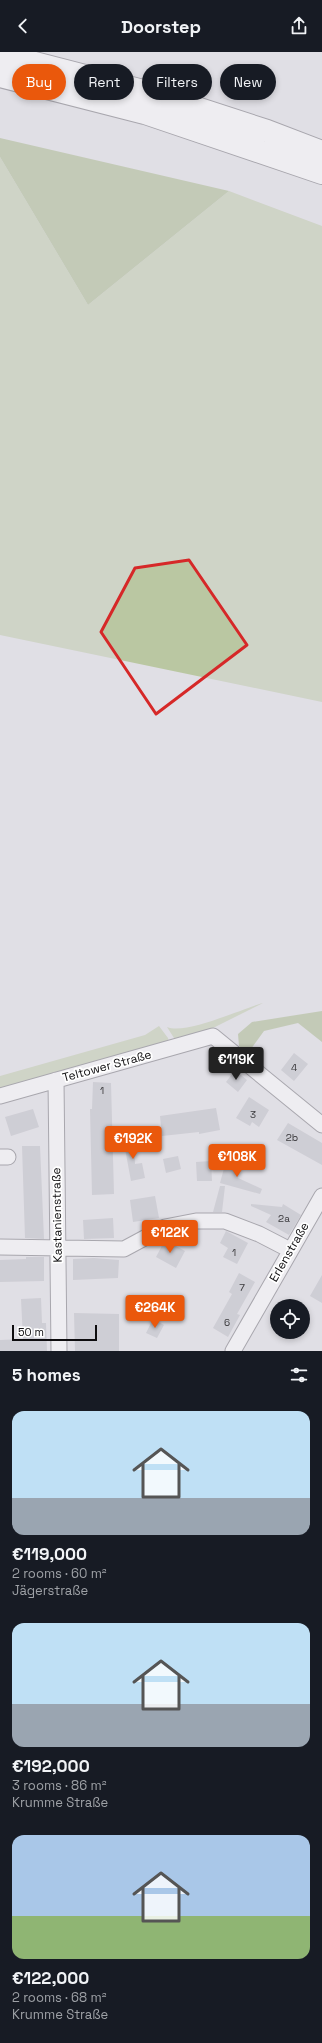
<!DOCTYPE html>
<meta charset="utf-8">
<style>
body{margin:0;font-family:"Space Grotesk",sans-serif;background:#20242c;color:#f1f3f6;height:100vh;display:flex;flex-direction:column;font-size:15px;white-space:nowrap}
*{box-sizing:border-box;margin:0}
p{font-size:13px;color:#9ea1a6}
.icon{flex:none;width:22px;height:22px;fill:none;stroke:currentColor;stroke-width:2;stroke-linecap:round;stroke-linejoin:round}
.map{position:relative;height:1299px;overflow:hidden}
.sheet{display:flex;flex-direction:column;background:#171b24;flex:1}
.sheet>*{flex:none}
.guide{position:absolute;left:12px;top:12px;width:298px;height:36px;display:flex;gap:8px}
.controls{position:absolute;left:270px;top:1247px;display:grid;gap:8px}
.controls a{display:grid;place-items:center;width:40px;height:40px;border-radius:50%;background:#171b24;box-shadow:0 2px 6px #0003;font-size:20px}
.scale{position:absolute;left:12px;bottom:10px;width:85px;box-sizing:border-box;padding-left:4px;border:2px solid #0e0d0f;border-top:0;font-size:11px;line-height:14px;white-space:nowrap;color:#0e0d0f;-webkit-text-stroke:3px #fff;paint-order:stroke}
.price{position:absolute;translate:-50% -34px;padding:0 9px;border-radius:4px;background:#ea580c;color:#fff;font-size:13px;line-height:26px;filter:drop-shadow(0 1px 2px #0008)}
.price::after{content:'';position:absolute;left:50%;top:24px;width:12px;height:9px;margin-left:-6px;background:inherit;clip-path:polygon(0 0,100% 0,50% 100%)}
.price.on{background:#222;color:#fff}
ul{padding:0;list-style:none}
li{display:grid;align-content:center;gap:8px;height:212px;padding:0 12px}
li span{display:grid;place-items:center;height:124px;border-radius:12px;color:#555}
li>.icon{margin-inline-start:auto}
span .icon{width:72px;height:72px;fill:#fffc;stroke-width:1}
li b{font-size:17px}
h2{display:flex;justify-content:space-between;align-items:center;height:48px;padding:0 12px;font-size:17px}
.tag{padding:0 14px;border-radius:18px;background:#171b24;box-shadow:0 2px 6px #0003;font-size:14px;line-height:36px}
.tag.on{background:#ea580c;color:#fff}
header{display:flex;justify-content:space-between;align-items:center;height:52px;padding:0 12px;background:#171b24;font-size:18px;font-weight:700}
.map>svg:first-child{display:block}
</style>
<header><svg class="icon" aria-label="back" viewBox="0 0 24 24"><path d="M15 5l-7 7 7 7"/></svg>Doorstep<svg class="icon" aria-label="share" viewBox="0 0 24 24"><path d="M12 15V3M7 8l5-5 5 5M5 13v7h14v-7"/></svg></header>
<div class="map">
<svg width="322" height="1299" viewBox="0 0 322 1299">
<rect width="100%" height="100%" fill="#e0dfe5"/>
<path fill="#bac7a2" d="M0,105L88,253L229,139L322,174V650L0,583Z
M263,951L213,976L178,987L174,986L167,975C186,983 241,957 263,951Z
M159,974L168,986L169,991L0,1039V1024L145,983Z"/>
<path fill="#a0b27f" d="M0,86L229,139L88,253L0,105Z
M322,959V990L298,971L264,979L248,1001L239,994L238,982L252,970Z"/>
<path fill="#b9bac0" d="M294,1001L308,1012L294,1029L281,1018Z
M235,1018L247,1028L238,1040L226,1030Z
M93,1030L111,1031L114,1142L92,1143L90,1057H92Z
M249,1045L269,1058L259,1075L252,1070L250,1074L236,1066Z
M216,1056L220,1078L199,1082V1080L162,1084L160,1064Z
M33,1057L39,1075L11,1084L5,1065Z
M288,1071L322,1091V1113L277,1088Z
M134,1085L135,1112L142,1111L145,1126L131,1129L123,1086Z
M22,1094H40L44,1187L25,1186Z
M178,1104L181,1117L166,1121L163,1107Z
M211,1109L212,1129H197L196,1110Z
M226,1109L241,1113L238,1126L262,1137L260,1142L220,1131Z
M220,1134H225L222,1160H213Z
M155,1144L159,1166L133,1170L130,1148Z
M251,1152L282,1155L283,1152L301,1163L289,1183L266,1170L271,1163L251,1154Z
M113,1166L114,1186L84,1187L83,1168Z
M226,1179L248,1191L237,1212L223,1205L228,1196L220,1191Z
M165,1188L185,1199L176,1216L156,1205Z
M26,1205H44V1229L0,1230V1208L26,1207Z
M94,1206L119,1208L118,1226L73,1228V1207Z
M239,1221L255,1230L237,1262L240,1263L228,1285L213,1276L232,1242L229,1240Z
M322,1223V1251L310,1244Z
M41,1246L42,1271H46L47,1299H0V1288L23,1287L21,1247Z
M74,1261L119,1262V1299H75Z
M153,1267L164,1273L157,1286L146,1281Z"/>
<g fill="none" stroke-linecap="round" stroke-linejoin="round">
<g stroke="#65646a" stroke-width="17">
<path id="minor" d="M56,1028L59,1299
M0,1044L213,984L322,1073
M0,1105H8
M0,1195L124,1197L165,1175L196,1169H225L259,1182L290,1198
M233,1299L322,1144"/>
</g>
<g stroke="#65646a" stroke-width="24">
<path id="highway" d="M0,2L147,40L267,79L322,100
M0,24L145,61L322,121"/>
</g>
<use href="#minor" stroke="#fff" stroke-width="15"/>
<use href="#highway" stroke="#fff" stroke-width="22"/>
</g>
<path d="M0 0H322V1299H0ZM189,508L247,593L156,662L101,580L135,516Z" fill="#e0dfe5" fill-opacity=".55" fill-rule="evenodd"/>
<path fill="none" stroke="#d62828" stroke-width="3" stroke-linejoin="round" d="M189,508L247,593L156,662L101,580L135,516Z"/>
<g text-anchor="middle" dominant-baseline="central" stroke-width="3.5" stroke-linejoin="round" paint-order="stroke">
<g font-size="10" fill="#39383b">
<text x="294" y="1015">4</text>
<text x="102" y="1038">1</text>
<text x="253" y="1062">3</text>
<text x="292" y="1085">2b</text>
<text x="284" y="1166">2a</text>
<text x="234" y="1200">1</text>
<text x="242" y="1235">7</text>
<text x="227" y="1270">6</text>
</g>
<g font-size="12" fill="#0e0d0f" stroke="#fff">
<text transform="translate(107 1014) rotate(-15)">Teltower Straße</text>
<text transform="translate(57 1163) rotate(-91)">Kastanienstraße</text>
<text transform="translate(289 1200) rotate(-60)">Erlenstraße</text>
</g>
</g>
</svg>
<div class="controls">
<a><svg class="icon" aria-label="locate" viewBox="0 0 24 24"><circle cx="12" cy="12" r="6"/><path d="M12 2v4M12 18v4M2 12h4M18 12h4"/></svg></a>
</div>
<div class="scale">50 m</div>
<b class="price on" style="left:236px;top:1029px">€119K</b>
<b class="price" style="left:133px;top:1108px">€192K</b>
<b class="price" style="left:237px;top:1126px">€108K</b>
<b class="price" style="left:170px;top:1202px">€122K</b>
<b class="price" style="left:155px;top:1277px">€264K</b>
<div class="guide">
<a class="tag on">Buy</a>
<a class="tag">Rent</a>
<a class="tag">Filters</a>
<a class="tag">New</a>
</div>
</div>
<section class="sheet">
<h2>5 homes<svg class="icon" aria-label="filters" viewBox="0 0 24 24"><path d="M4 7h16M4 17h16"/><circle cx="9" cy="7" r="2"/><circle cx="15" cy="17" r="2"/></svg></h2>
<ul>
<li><span style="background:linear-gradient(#bfe0f5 70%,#9aa5b1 0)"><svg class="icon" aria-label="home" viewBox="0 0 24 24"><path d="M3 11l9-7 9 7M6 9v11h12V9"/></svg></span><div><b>€119,000</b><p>2 rooms · 60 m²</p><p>Jägerstraße</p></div></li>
<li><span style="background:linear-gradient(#bfe0f5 65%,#9aa5b1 0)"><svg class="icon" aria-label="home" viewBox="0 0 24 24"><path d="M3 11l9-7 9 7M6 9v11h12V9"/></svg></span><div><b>€192,000</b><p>3 rooms · 86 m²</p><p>Krumme Straße</p></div></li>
<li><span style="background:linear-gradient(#a9c7e8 65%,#8fb573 0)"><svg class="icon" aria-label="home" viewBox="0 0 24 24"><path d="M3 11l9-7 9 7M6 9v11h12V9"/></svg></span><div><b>€122,000</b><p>2 rooms · 68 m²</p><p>Krumme Straße</p></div></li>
</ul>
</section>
